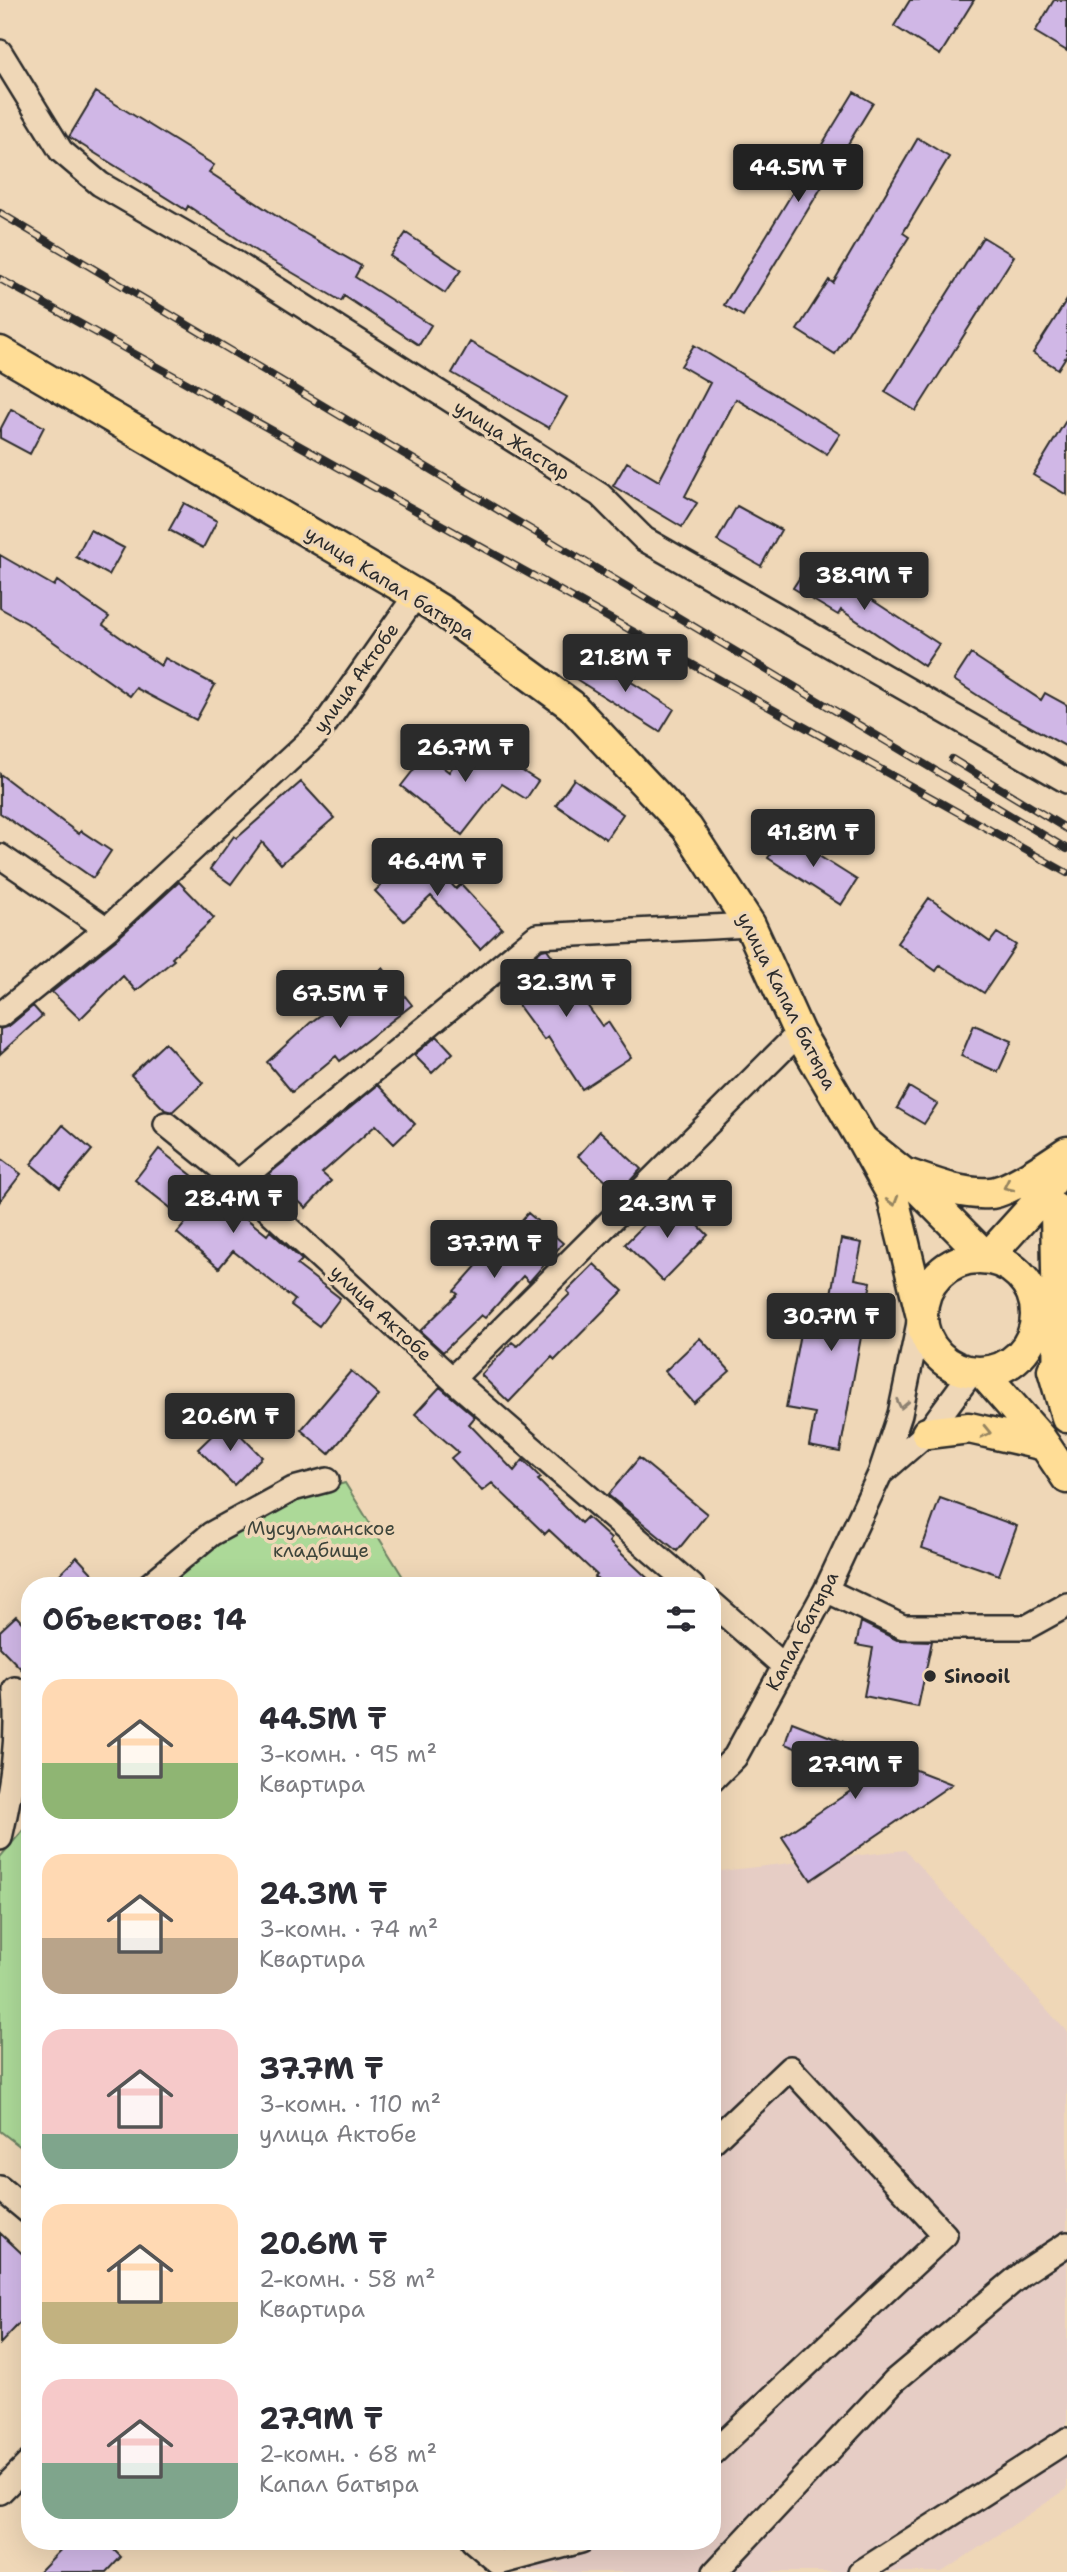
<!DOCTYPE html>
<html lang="ru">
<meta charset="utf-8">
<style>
body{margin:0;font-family:"Shantell Sans",sans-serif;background:#f2f2f3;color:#2b2b33;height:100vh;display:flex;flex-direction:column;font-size:26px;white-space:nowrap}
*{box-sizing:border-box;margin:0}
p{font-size:23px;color:#7c7c81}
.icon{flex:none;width:38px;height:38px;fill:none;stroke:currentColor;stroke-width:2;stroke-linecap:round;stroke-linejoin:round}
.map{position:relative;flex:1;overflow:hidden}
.panel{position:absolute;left:21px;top:1577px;width:700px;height:973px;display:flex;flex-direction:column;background:#fff;border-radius:28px;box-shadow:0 7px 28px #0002}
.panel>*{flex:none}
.price{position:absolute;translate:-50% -60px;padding:0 16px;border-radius:7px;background:#2b2b2b;color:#fff;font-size:23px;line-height:46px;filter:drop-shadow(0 2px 4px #0008)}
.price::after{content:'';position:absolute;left:50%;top:42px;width:21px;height:16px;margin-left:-10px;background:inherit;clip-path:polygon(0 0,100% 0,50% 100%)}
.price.active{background:#222;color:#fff}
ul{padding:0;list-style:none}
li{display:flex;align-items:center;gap:21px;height:175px;padding:0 21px}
li span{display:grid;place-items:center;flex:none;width:196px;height:140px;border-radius:21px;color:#555}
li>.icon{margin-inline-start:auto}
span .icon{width:84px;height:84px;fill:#fffc;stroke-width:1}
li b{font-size:30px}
h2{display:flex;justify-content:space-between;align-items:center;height:84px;padding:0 21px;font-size:30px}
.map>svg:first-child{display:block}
</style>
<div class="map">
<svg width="1067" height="2572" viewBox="0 0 1067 2572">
<rect width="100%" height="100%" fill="#efd7b7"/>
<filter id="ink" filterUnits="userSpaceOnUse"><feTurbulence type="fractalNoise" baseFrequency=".0143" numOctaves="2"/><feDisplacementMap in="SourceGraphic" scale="14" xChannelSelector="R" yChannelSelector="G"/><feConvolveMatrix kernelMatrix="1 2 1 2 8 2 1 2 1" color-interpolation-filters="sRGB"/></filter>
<g filter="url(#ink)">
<path fill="#e6cdc5" d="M905,1850L1067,2032V2489L942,2572H515L480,2541H712V1872Z"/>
<path fill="#acd998" stroke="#6c8262" stroke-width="2" d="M345,1483L408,1585L169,1586L238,1526L304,1495Z
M30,1822V2154L0,2131V1857Z"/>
<path fill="#d0b7e6" stroke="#2b2b2b" stroke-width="2" d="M910,0H974L940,55L894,26Z
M1054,0H1067V51L1035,32Z
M96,92L214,165L209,172L287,223L361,266L355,277L431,325L419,345L344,296L341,301L259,253L188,206L186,210L69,137Z
M854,92L873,103L743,316L724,305Z
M918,138L949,157L903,233L909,237L835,354L797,330L829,280L833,283Z
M406,233L461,270L445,293L390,256Z
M983,237L1014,256L916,411L885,392Z
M1067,300V355L1058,369L1033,353Z
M470,342L567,397L549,428L452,373Z
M694,345L840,434L827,454L736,399L685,496L697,503L682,527L613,486L627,462L659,481L710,383L681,366Z
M11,409L44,427L30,454L0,438V430Z
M1067,419V495L1033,475Z
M184,503L217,521L203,548L169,530Z
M737,506L781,530L761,566L717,541Z
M90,530L124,548L109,575L76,557Z
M0,555L54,586L57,581L109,617L103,625L161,666L165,658L215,685L196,720L136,688L130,696L27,623L0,608Z
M811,560L939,644L924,666L841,610L838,615L793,588Z
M971,654L1041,700L1045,693L1067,705V747L1000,710L954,680Z
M590,656L674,709L660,732L576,679Z
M471,738L538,781L526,799L502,784L462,835L401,786L426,754L449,772Z
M0,774L79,834L81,831L111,851L93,878L0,813Z
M574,779L623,814L606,839L556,805Z
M301,782L334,818L281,864L262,842L231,884L210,869L234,836L237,838Z
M784,834L857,880L841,905L768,858Z
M420,849L456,889L461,884L502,928L480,949L431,896L404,921L375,891Z
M179,882L214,918L172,958L174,960L136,991L123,976L80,1019L52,992L116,940Z
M929,898L990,942L997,933L1016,945L984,993L940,965L936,971L897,943Z
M547,949L602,1026L608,1022L631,1057L582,1089L548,1037L544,1040L502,983L542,950Z
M383,968L412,1005L340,1061L336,1056L292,1092L267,1062L310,1023Z
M33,1006L42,1016L0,1054V1029L9,1026Z
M974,1025L1012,1041L998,1072L961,1056Z
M437,1036L453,1053L432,1073L414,1055Z
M165,1043L203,1083L172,1112L165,1110L131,1075Z
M378,1085L415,1124L394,1144L376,1125L322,1173L331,1181L306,1208L269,1174Z
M909,1087L937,1104L924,1124L897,1108Z
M63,1125L92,1150L60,1188L31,1164Z
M600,1131L641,1169L619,1193L578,1156Z
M159,1149L267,1235L270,1231L302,1260L297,1265L340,1298L319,1326L291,1305L295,1300L233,1251L219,1268L177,1233L187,1221L135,1180Z
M0,1158L21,1174L0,1201Z
M671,1198L708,1235L663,1281L625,1244Z
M528,1213L563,1243L529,1282L523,1276L485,1318L481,1315L443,1352L420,1331L458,1294L454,1291L486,1255L489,1257Z
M841,1239L862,1243L855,1279L871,1282L840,1452L809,1446L815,1413L786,1408L804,1312L827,1316Z
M594,1264L623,1291L555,1360L552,1357L509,1402L481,1375L512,1342L517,1346L570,1294L567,1291Z
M700,1338L730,1371L694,1403L665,1371Z
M351,1371L379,1395L329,1454L301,1430Z
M440,1387L475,1417L469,1424L514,1471L523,1460L541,1478L538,1480L581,1523L587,1517L611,1539L609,1542L656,1586H604L595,1577L597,1575L549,1530L545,1534L492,1483L482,1491L451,1458L458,1452L415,1414Z
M227,1421L262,1457L234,1485L198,1449Z
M639,1458L707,1514L677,1551L608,1495Z
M940,1498L1017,1526L999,1575L922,1548Z
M77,1557L104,1586H48Z
M16,1616L30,1631V1678L0,1647V1631Z
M861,1622L897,1640L932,1641L918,1707L864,1696L873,1648L856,1645Z
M792,1722L952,1784L811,1880L782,1837L870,1778L785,1744Z
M0,2233L30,2261V2312L0,2344Z
M69,2541H105L121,2557L107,2572H39Z"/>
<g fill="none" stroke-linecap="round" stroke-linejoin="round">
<g stroke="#2b2b2b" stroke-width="28">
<path id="minor" d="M0,52L61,151L100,184L231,260L600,495L644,539L1067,781
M0,856L107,929
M0,1015L107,929L321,730L416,595
M166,1124L238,1182L452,1379L692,1586
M238,1182L537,936L750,925
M921,1313L900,1414L880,1474L927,1433L972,1372
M452,1379L799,1033
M148,1586L211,1534L293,1489L327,1480
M826,1590L903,1627H1027L1067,1605
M712,1603L784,1666
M712,1780L735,1757L826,1590L880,1474
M0,1838C12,1785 19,1744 15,1689
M712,2142L790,2068L945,2235L712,2454
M0,2188L30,2213
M0,2492L30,2462
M473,2541L499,2563L581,2541
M715,2572L894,2381L1023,2273L1067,2244
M861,2572L1067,2440"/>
</g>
<g stroke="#2b2b2b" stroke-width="35">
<path id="major" d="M0,352L416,595L442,611L571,705L687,828L750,925L799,1033L862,1140
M909,1175C935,1184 962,1195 990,1193C1008,1192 1051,1163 1067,1152
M1056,1209L1059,1390
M987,1258L1034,1206L1061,1169
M922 1315a57 57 0 1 1 114 0a57 57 0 1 1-114 0Z
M921,1313L892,1194L862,1140L903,1173L987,1258
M1053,1370L1067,1417
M983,1373L1040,1438L1067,1478
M927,1433L969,1428L1045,1445"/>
</g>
<use href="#minor" stroke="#efd7b7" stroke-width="23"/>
<use href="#major" stroke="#ffdd96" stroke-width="30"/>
<g stroke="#2b2b2b" stroke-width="8">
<path id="rail" d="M0,213L1067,849
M0,279L1067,873
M952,759L1067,829"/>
</g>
<use href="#rail" stroke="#efd7b7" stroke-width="5" stroke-dasharray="16" stroke-linecap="butt"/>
</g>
<defs><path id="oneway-chevron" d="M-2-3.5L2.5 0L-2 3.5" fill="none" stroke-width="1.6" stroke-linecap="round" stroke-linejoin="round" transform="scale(1.75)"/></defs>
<g stroke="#958460">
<use href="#oneway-chevron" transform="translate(1008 1186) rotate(155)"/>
<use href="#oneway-chevron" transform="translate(893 1201) rotate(73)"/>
<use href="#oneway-chevron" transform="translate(986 1432) rotate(13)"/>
</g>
<use stroke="#8d8171" href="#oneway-chevron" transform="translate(902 1404) rotate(102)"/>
</g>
<circle fill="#2b2b2b" stroke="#efd7b7" stroke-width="2.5" cx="930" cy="1676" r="7"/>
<g text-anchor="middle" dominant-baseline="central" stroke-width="7" stroke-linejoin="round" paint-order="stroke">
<g font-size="19" fill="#2b2b2b" stroke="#efd7b7">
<text transform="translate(512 440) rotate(32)">улица Жастар</text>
<text transform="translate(390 583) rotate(32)">улица Капал батыра</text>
<text transform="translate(356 678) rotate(-54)">улица Актобе</text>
<text transform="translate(787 1001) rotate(63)">улица Капал батыра</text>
<text transform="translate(381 1313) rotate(43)">улица Актобе</text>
<text transform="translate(802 1631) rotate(-62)">Капал батыра</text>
</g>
<g font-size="19" fill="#3e453b" stroke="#efd7b7">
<text x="321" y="1528">Мусульманское<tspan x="321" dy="22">кладбище</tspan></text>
</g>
<g font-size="19" font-weight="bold" fill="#2b2b2b" stroke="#efd7b7" text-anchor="start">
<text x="944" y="1676">Sinooil</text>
</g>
</g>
</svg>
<b class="price active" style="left:798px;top:204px">44.5M ₸</b>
<b class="price" style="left:864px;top:612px">38.9M ₸</b>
<b class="price" style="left:625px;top:694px">21.8M ₸</b>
<b class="price" style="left:465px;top:784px">26.7M ₸</b>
<b class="price" style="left:813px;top:869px">41.8M ₸</b>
<b class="price" style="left:437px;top:898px">46.4M ₸</b>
<b class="price" style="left:566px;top:1019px">32.3M ₸</b>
<b class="price" style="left:340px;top:1030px">67.5M ₸</b>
<b class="price" style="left:233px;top:1235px">28.4M ₸</b>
<b class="price" style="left:667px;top:1240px">24.3M ₸</b>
<b class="price" style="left:494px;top:1280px">37.7M ₸</b>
<b class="price" style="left:831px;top:1353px">30.7M ₸</b>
<b class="price" style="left:230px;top:1453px">20.6M ₸</b>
<b class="price" style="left:855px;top:1801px">27.9M ₸</b>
<section class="panel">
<h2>Объектов: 14<svg class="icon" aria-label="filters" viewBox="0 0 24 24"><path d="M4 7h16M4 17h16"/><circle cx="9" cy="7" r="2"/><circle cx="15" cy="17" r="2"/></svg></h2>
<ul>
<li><span style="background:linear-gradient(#ffd9b3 60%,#8fb573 0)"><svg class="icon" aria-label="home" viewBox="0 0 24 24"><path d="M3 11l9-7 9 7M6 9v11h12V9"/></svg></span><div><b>44.5M ₸</b><p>3-комн. · 95 m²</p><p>Квартира</p></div></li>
<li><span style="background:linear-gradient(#ffd9b3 60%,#b9a48a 0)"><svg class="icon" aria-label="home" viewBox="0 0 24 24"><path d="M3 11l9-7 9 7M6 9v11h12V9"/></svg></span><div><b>24.3M ₸</b><p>3-комн. · 74 m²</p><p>Квартира</p></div></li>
<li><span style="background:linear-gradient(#f6c9c9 75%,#7fa58c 0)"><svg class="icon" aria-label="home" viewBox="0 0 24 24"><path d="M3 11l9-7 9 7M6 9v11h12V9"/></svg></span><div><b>37.7M ₸</b><p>3-комн. · 110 m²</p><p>улица Актобе</p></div></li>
<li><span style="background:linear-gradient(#ffd9b3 70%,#c2b280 0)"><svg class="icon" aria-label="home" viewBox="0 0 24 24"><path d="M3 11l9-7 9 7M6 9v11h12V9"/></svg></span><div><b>20.6M ₸</b><p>2-комн. · 58 m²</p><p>Квартира</p></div></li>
<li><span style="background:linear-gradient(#f6c9c9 60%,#7fa58c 0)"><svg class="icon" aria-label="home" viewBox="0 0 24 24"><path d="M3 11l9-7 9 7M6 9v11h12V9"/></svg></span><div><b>27.9M ₸</b><p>2-комн. · 68 m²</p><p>Капал батыра</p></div></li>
</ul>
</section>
</div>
